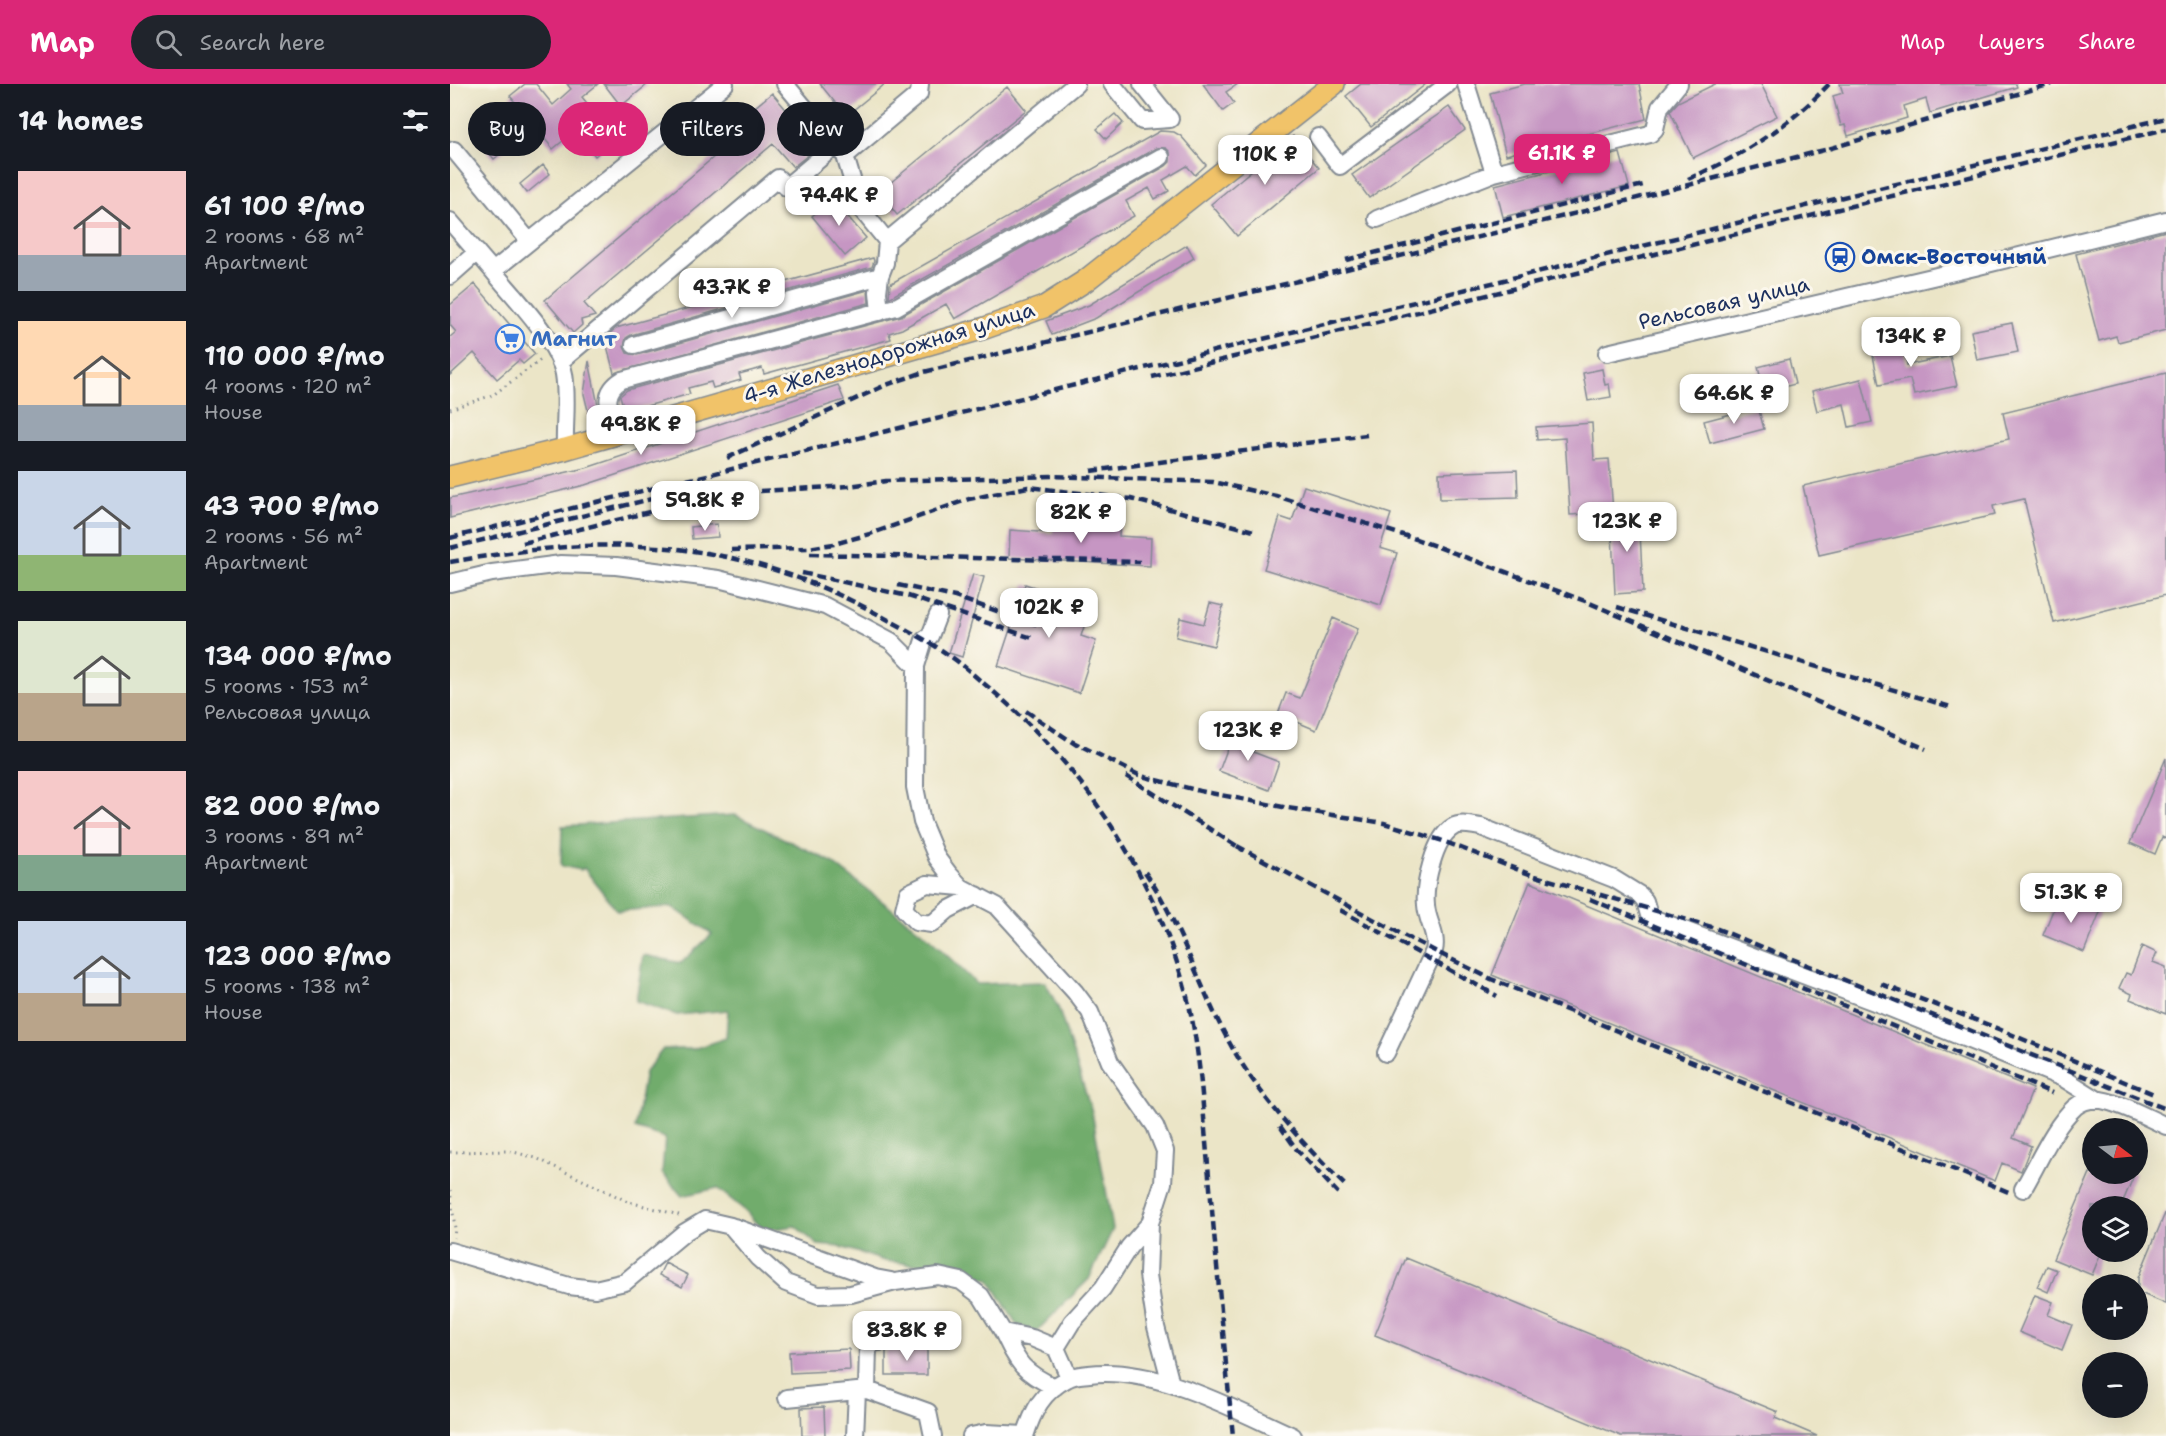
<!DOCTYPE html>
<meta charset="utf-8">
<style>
body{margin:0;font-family:"Shantell Sans",sans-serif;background:#20242c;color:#f1f3f6;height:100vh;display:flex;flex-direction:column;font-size:22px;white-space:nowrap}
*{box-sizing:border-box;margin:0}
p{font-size:20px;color:#9ea1a6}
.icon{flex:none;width:33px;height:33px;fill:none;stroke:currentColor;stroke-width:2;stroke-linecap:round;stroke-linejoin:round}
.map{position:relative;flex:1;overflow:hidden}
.details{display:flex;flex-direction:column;background:#171b24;width:450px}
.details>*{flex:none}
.hud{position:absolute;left:18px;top:18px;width:570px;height:54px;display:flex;gap:12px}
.needle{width:39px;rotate:106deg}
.buttons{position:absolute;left:1632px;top:1034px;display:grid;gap:12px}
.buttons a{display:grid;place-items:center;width:66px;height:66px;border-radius:50%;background:#171b24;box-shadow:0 6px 24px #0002;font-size:30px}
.price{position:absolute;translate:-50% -51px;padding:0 14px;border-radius:12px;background:#fff;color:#222;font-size:20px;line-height:39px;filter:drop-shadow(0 2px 3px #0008)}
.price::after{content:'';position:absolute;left:50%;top:36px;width:18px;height:14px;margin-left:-9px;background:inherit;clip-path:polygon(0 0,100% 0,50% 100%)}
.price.active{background:#db2777;color:#fff}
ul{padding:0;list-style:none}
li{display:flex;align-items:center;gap:18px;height:150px;padding:0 18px}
li span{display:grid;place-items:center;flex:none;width:168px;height:120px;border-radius:0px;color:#555}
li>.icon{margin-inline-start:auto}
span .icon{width:72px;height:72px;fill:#fffc;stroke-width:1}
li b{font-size:26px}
h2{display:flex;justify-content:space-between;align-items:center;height:72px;padding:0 18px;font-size:26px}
.pill{padding:0 21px;border-radius:27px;background:#171b24;box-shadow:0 6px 24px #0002;font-size:21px;line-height:54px}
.pill.active{background:#db2777;color:#fff}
header{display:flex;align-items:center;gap:36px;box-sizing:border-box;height:84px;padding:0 30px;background:#db2777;color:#fff}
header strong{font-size:28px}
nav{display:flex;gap:33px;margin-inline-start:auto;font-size:21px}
.search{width:420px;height:54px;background:#20242c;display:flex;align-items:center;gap:15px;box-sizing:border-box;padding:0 21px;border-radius:33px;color:#9ea1a6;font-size:22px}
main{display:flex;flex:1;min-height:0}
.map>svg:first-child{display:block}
</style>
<header>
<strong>Map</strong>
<div class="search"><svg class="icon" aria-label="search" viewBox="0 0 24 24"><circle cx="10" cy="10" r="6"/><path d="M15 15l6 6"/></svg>Search here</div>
<nav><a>Map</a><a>Layers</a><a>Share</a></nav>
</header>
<main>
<section class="details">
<h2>14 homes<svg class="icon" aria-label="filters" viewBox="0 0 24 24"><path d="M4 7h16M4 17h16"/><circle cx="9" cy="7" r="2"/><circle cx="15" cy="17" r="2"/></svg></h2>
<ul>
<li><span style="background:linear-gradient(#f6c9c9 70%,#9aa5b1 0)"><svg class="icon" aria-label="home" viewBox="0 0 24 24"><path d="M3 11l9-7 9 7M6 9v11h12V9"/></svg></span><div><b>61 100 ₽/mo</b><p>2 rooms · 68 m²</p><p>Apartment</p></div></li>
<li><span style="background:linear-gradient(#ffd9b3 70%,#9aa5b1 0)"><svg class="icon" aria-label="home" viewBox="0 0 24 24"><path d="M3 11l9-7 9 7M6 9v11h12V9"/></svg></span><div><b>110 000 ₽/mo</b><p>4 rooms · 120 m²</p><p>House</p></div></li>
<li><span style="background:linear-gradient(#c9d6e8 70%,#8fb573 0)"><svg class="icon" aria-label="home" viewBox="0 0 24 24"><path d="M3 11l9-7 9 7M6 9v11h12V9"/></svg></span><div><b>43 700 ₽/mo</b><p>2 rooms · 56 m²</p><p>Apartment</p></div></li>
<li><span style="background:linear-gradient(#dfe7d0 60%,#b9a48a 0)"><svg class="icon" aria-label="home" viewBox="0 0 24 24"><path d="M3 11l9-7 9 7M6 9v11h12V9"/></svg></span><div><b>134 000 ₽/mo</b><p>5 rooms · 153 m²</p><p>Рельсовая улица</p></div></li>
<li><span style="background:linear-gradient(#f6c9c9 70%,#7fa58c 0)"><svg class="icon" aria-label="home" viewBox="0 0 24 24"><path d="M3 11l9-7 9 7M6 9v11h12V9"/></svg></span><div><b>82 000 ₽/mo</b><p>3 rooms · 89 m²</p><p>Apartment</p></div></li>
<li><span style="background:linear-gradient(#c9d6e8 60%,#b9a48a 0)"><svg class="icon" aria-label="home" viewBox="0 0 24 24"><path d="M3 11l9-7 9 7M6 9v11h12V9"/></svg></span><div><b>123 000 ₽/mo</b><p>5 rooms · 138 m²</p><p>House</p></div></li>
</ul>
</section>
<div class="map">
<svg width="1716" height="1352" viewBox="0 0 1716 1352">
<rect width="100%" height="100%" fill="#fbf7ec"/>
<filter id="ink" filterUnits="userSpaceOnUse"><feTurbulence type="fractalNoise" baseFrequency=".0167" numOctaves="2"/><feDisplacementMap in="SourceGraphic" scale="12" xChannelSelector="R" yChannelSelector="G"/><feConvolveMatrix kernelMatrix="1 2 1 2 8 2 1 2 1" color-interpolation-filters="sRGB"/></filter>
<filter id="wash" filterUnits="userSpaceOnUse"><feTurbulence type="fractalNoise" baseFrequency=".008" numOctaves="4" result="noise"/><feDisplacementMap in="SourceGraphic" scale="24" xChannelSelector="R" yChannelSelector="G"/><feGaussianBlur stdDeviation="1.35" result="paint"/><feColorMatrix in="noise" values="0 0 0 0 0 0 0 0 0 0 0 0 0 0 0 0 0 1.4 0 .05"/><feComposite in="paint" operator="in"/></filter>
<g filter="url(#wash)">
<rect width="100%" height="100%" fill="#ebe5c7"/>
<path fill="#71ac6c" stroke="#466e65" stroke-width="1.5" d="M285,731L380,777L478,853L527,900L595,898L608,923L642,1028L663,1145L639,1195L586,1248L567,1241L539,1195L489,1183L435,1177L391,1163L368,1161L345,1142L316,1146L304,1137L297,1128L267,1104L232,1112L212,1089L215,1054L185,1044L195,988L213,965H243L276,954L278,926L227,931L186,917L193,871L231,879L262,850L222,823L167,827L134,784L131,786L111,782L112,742Z"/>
<g id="blocks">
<path fill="#c696c3" d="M75,0H86L103,21L121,5L117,0H148L132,13L166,55L145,72L125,47L103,65L60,12Z
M154,0H198L171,22Z
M370,0H435L396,32Z
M753,0H788L776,8L784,19L773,27Z
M911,0H976L921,43L896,12Z
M1075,0H1189L1196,35L1056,71L1040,9Z
M1265,0H1311L1327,32L1243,74L1220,27L1228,18Z
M1390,0H1566L1567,3L1480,29L1476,15L1454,22L1457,34L1398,52L1395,41L1391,42L1383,12L1393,9Z
M557,3L576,26L447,131L429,108Z
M322,9L368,63L343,83L323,60L134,219L145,232L131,236L132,241L123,249L95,216L271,67L263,58Z
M999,23L1015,46L919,114L902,91Z
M665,30L673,39L656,55L647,45Z
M45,36L64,59L44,75L25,52Z
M710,47L724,48L731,52L756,81L745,91L737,82L713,96L719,107L705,115L699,104L676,117L684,132L505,235L496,220L452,245L439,249L441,255L314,290L312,284L289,290L291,296L263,304L261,298L238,304L240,310L175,328L170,312L177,306L451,232L716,82L720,78V68L716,64H706L439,214L440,200Z
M843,52L869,84L787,152L761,120Z
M1170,69L1179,102L1053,133L1045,101Z
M93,81L100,90L77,109L70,100Z
M383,115L416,154L395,172L362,132Z
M1716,147V246L1668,258L1666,252L1649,257L1626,170Z
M737,161L744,174L646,234L602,251L596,237L639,221Z
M423,174L424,177L422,183L181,251L176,254L174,263L177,269L187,271L418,206L419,219L164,289L155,254L166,244Z
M25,200L85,270L73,280L69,276L47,295L24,269L0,291V253L6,248L0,241V221Z
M1562,239L1568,268L1527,276L1521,247Z
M1451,251L1457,281L1500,272L1507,302L1464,311L1460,295L1429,301L1420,257Z
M1339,275L1345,300L1314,308L1308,283Z
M139,277L151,336L141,339L134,310Z
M1152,285L1155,301L1159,300L1161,313L1138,317L1133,289Z
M1716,289V511L1604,539L1574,415L1543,422L1545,431L1369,471L1353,402L1559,355L1553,329Z
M1411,295L1422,338L1399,343L1394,320L1367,327L1362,307Z
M388,301L394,316L135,401L0,434V414L136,384Z
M1308,323L1314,345L1260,359L1254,337Z
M1142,339L1144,376L1159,375L1163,428L1120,431L1115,354L1087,356L1086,343Z
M1067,386L1068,413L990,415L989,389Z
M854,402L941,430L930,464L947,469L931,521L814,485L830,433L842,437Z
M1189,429L1193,508L1165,510L1161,430Z
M604,433L670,437L669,452L701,454L700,482L559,474L560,446L603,449Z
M267,440L268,453L242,455L241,443Z
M523,490L534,493L512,573L499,569Z
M575,500L641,521L631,552L646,557L629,609L548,582Z
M760,519L773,522L764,562L726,553L730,534L754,540Z
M883,534L908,545L866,646L828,630L836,609L850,614Z
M784,647L807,656L803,668L829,678L819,706L769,687Z
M1716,674V755L1712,753L1705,770L1680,759Z
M1080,798L1583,1005L1563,1054L1581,1062L1571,1087L1552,1079L1545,1097L1042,891Z
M1609,811L1650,828L1634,868L1593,851Z
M1692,862L1707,869L1703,878L1716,883V930L1680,915L1682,910L1669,904L1676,889L1681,891Z
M1640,1089H1685L1671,1122H1642V1167H1652L1642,1191L1603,1175Z
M1716,1127V1220L1688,1208V1194Z
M956,1174L1328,1328L1325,1334L1367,1352H1171L925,1251Z
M215,1179L238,1191L232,1203L209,1191Z
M1597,1182L1607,1186L1598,1208L1587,1203Z
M1585,1211L1603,1218L1598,1231L1622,1241L1612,1266L1569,1248Z
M399,1265L400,1286L340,1289L339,1268Z
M449,1265H477V1291H436V1267Z
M374,1323L375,1352H352L351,1324Z"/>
</g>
</g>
<g filter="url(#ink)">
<use href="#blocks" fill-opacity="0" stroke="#838a92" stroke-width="1.5"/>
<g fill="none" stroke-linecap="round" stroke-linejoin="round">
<g stroke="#838a92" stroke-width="20">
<path id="minor" d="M662,0L692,37L720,35
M692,0L720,35
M1016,0L1044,89
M868,53L890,82L998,0
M4,66L79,157
M395,72L469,10L470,0
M927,135L1044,89L1200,50L1205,45L1210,23L1229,0
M0,137L43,187
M437,157L626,0
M0,192L27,168
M430,192L428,208L430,228
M184,261L430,192L435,179L437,157L411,125L395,72L335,0
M1157,269L1525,183L1716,136
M110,278L328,94L336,103L386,61
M166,350C161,328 149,310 172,296L446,223L711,73
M115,365C114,341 118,314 114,290C108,257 64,213 43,187L275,0
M0,499L42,489L111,480L166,482L268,495L375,522L441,557L466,582
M488,531L480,552L474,556L466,582L465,703L472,738L487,774L499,790L511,803L547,822L625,908L640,928L660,978L705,1042L715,1067L713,1099L700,1139L679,1163L653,1204L622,1238L606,1264
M511,803L477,800L458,809L454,825L466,838L482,840L498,826L527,811
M936,969L984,867C988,850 977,838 976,821C974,801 984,754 1003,743C1011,738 1022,742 1031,743L1164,795L1190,811L1195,817L1199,831L1205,835L1435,922L1613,994L1648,1016
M1573,1105C1588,1080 1603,1043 1625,1023C1632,1017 1642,1015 1651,1016C1673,1020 1696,1033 1716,1042
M700,1139L698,1191L706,1243L721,1300
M284,1143L425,1194L441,1197
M0,1167L119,1202L145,1205L175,1198L235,1148L255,1136L281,1142L308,1174L336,1199L368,1211L401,1210L445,1198L488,1192L511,1197L531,1212L553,1248L582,1254L606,1264L619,1293
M553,1248C568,1279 572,1288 605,1303
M417,1306L418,1260L458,1253
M337,1314L417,1306L478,1328L483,1352
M405,1352L407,1307
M521,1352L536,1349L575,1351
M575,1352C583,1327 592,1308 617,1295C623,1291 632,1291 639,1290C706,1282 783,1325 843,1352"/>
</g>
<g stroke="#838a92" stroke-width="24">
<path id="major" d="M0,393L115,365L535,244L594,223L635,197L884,0"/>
</g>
<path stroke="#838a92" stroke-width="3" stroke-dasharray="1.5 4.5" stroke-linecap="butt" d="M0,325L43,311L92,275
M0,1068L60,1067L86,1074L179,1118L233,1132
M0,1106L5,1144L4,1154"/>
<use href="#minor" stroke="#fff" stroke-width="16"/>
<use href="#major" stroke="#f1c369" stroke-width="21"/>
<path stroke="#1b2f5e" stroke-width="4.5" stroke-dasharray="9 4.5" stroke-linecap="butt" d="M1238,95C1291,72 1340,42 1379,0
M896,176L1193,101
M702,293L1716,45
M277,374L436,301L474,288L1176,117L1378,65L1602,0
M641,387L917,351
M310,407L398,402L436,397L602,392L763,398L826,412L966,455L1135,517L1476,665
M0,454L1716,34
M73,459L244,417L300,407
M0,464L230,408
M281,466L358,464L384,460L420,450L519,415L578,403L681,415L804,447
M360,470L690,478
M0,478C81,464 161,455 243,467C309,476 375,501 433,533C455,545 479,557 500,572C511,579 521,589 532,598C624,673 695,774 730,888C750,949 752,1017 758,1081C766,1171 774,1262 783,1352
M352,489L458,512L585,555
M448,501L505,513L589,541
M1167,523L1501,623
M576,627L628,662
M621,657L691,692L750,707L838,724L934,739L990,756L1082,791L1265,844L1716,1025
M676,692L793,766
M787,762L955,852L1041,895L1561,1109
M695,788C733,843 750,908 783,965C811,1014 857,1065 897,1103
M1140,815L1602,1009
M890,826L1047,912
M1431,900L1539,941L1706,1011
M830,1042L847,1066L888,1109"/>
</g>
</g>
<defs>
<g id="station-ring" transform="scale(1.5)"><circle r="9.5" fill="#fbf7ec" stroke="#1a4fb4" stroke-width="1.5"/><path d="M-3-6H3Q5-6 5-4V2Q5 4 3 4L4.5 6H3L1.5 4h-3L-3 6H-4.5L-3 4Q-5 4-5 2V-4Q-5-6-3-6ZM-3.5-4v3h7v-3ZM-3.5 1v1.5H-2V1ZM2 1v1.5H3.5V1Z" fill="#1a4fb4"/></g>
<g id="supermarket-ring" transform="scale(1.5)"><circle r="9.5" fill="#fbf7ec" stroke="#3f7fe0" stroke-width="1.5"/><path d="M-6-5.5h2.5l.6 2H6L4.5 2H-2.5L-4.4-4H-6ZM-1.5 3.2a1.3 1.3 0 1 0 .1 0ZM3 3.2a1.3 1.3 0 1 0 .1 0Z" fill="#3f7fe0"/></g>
</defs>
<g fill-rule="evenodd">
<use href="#station-ring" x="1390" y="173"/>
<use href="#supermarket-ring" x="60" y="255"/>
</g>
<g text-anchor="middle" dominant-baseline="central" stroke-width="6" stroke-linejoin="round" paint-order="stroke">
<g font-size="21" font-weight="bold" fill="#164399" stroke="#fbf7ec" text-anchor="start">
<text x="1411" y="173">Омск-Восточный</text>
</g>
<g font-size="21" fill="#1b2f5e" stroke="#fbf7ec">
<text transform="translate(1274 219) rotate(-13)">Рельсовая улица</text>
<text transform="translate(439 269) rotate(-17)">4-я Железнодорожная улица</text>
</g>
<g font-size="21" font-weight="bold" fill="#366cbe" stroke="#fbf7ec" text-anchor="start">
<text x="81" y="255">Магнит</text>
</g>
</g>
</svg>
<div class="buttons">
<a><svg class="needle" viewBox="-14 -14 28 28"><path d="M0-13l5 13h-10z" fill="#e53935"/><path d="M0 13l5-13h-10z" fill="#9ea1a6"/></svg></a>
<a><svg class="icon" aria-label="layers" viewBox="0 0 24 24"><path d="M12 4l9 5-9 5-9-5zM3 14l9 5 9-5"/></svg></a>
<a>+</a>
<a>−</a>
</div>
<b class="price active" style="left:1112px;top:101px">61.1K ₽</b>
<b class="price" style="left:815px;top:102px">110K ₽</b>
<b class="price" style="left:389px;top:143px">74.4K ₽</b>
<b class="price" style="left:282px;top:235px">43.7K ₽</b>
<b class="price" style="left:1461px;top:284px">134K ₽</b>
<b class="price" style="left:1284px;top:341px">64.6K ₽</b>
<b class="price" style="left:191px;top:372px">49.8K ₽</b>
<b class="price" style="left:255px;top:448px">59.8K ₽</b>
<b class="price" style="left:631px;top:460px">82K ₽</b>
<b class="price" style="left:1177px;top:469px">123K ₽</b>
<b class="price" style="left:599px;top:555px">102K ₽</b>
<b class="price" style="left:798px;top:678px">123K ₽</b>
<b class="price" style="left:1621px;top:840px">51.3K ₽</b>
<b class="price" style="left:457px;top:1278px">83.8K ₽</b>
<div class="hud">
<a class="pill">Buy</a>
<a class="pill active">Rent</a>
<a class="pill">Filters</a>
<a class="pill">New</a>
</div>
</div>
</main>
